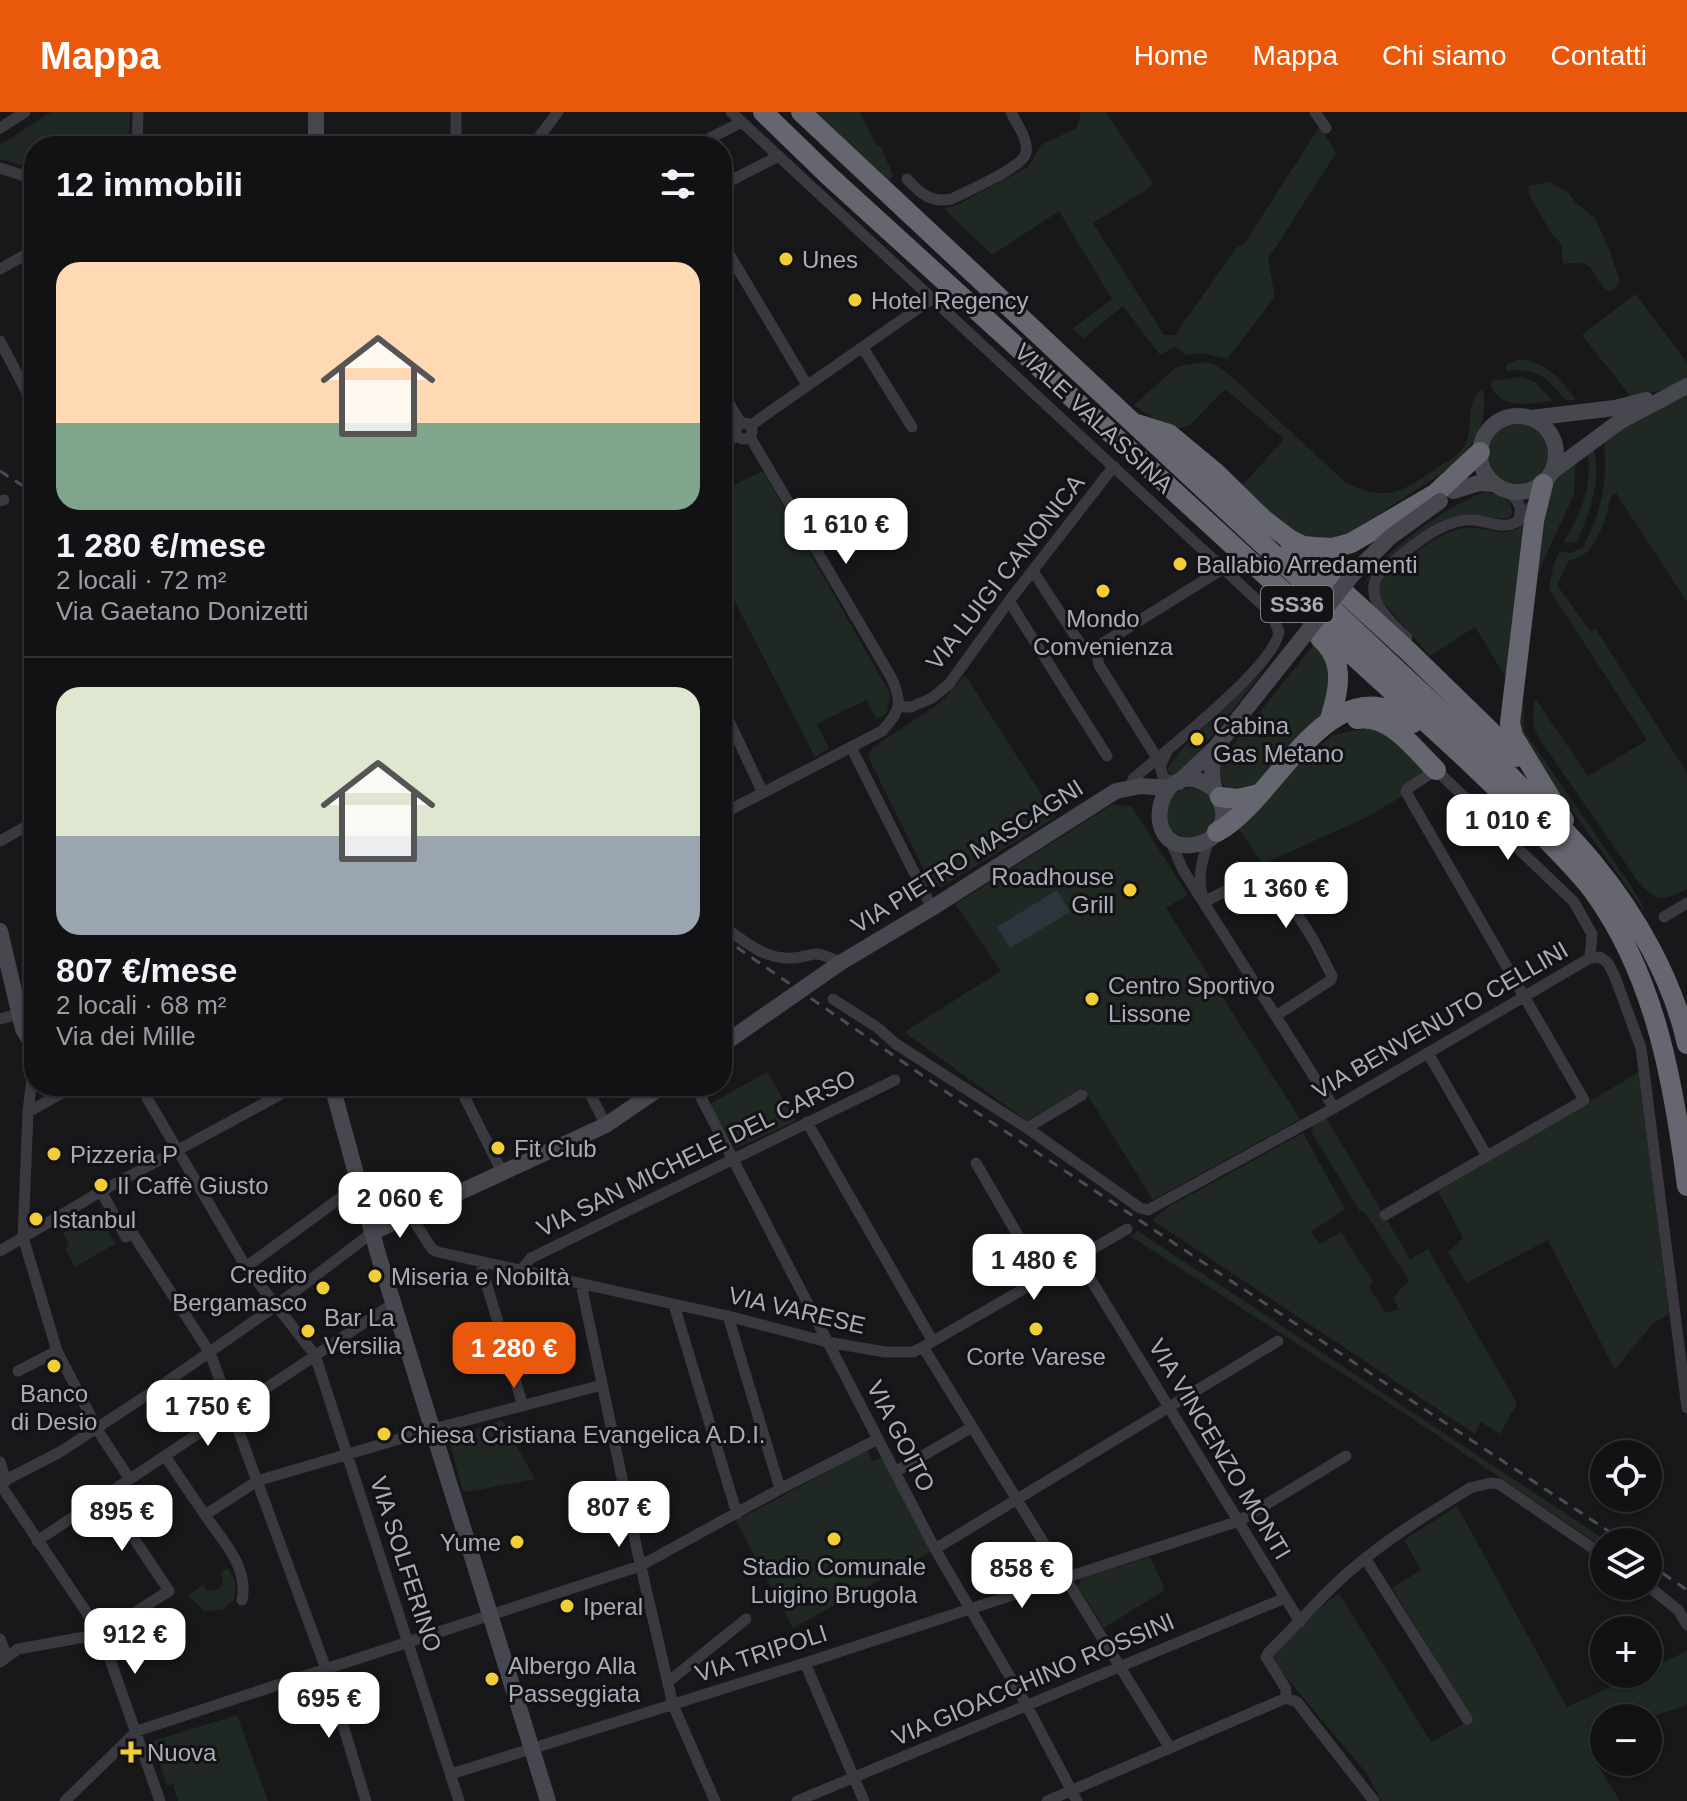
<!DOCTYPE html>
<html lang="it">
<meta charset="utf-8">
<style>
body{margin:0;font-family:Helvetica,sans-serif;background:#1b1a1d;color:#f1f3f6;height:100vh;display:flex;flex-direction:column;font-size:30px;white-space:nowrap}
*{box-sizing:border-box;margin:0}
p{font-size:26px;color:#9c9da0}
.icon{flex:none;width:44px;height:44px;fill:none;stroke:currentColor;stroke-width:2;stroke-linecap:round;stroke-linejoin:round}
.map{position:relative;flex:1;overflow:hidden}
.side{position:absolute;left:24px;top:24px;width:708px;height:960px;display:flex;flex-direction:column;background:#121114;border-radius:32px;box-shadow:0 2px 6px #0004,0 0 0 2px #313134}
.side>*{flex:none}
.fabs{position:absolute;left:1590px;top:1328px;display:grid;gap:16px}
.fabs a{display:grid;place-items:center;width:72px;height:72px;border-radius:50%;background:#121114;box-shadow:0 2px 6px #0004,0 0 0 2px #313134;font-size:40px}
.price{position:absolute;translate:-50% -68px;padding:0 18px;border-radius:16px;background:#fff;color:#222;font-size:26px;line-height:52px;filter:drop-shadow(0 2px 4px #0008)}
.price::after{content:'';position:absolute;left:50%;top:48px;width:24px;height:18px;margin-left:-12px;background:inherit;clip-path:polygon(0 0,100% 0,50% 100%)}
.price.active{background:#ea580c;color:#fff}
ul{padding:0;list-style:none}
li{display:grid;align-content:center;gap:16px;height:424px;padding:0 32px}
li+li{border-top:2px solid #313134}
li span{display:grid;place-items:center;height:248px;border-radius:24px;color:#555}
li>.icon{margin-inline-start:auto}
span .icon{width:144px;height:144px;fill:#fffc;stroke-width:1}
li b{font-size:34px}
h2{display:flex;justify-content:space-between;align-items:center;height:96px;padding:0 32px;font-size:34px}
header{display:flex;align-items:center;gap:48px;box-sizing:border-box;height:112px;padding:0 40px;background:#ea580c;color:#fff}
header strong{font-size:38px}
nav{display:flex;gap:44px;margin-inline-start:auto;font-size:28px}
.map>svg:first-child{display:block}
</style>
<header>
<strong>Mappa</strong>
<nav><a>Home</a><a>Mappa</a><a>Chi siamo</a><a>Contatti</a></nav>
</header>
<div class="map">
<svg width="1687" height="1689" viewBox="0 0 1687 1689">
<rect width="100%" height="100%" fill="#18171a"/>
<path fill="#1f2822" d="M51,0H130L129,34H34V57L0,47V33Z
M816,0H860L877,34L881,35L893,63L889,68Z
M1081,0H1106L1153,71L1148,77L1093,111L1164,223H1175L1236,136L1244,132L1320,14L1336,41L1268,147L1275,185L1227,247L1202,241L1186,243L1175,235L1160,243L1123,194L1084,226L1072,217L1112,187L1059,99L992,143L944,97L959,92L1028,55L1041,33L1077,16Z
M1550,70L1568,80L1576,91L1595,106L1609,137L1620,170L1610,180C1586,164 1602,147 1563,152L1561,132L1551,121L1530,85L1528,74Z
M1635,182L1687,250V267L1676,275L1631,285L1582,223Z
M1518,248C1543,247 1563,268 1576,288H1566C1545,265 1538,255 1505,259L1506,253Z
M1204,250L1214,252L1229,262L1345,370C1386,391 1401,380 1436,357C1446,350 1458,344 1465,333C1475,314 1463,291 1483,276C1492,332 1451,356 1410,382C1389,396 1367,409 1346,423C1295,438 1276,407 1241,375L1284,327L1225,277L1190,313L1171,319L1134,293L1174,257L1180,254Z
M1522,265L1535,270L1553,289C1529,291 1505,299 1491,275L1492,269Z
M1687,280V490L1616,381L1612,383C1605,405 1598,446 1569,448L1557,473L1591,520L1596,517L1687,661V777C1663,790 1655,790 1637,768L1538,625C1531,612 1533,601 1535,586L1588,664L1647,628L1549,477L1554,451L1560,439L1569,441L1583,436C1601,397 1608,374 1604,331L1619,318Z
M1488 342a30 30 0 1 1 60 0a30 30 0 1 1-60 0Z
M1593,336C1603,367 1589,401 1577,430L1563,431C1580,403 1594,373 1587,340Z
M1576,347L1574,383L1543,449L1538,464L1523,585L1524,619L1629,771L1642,792L1644,799L1518,623L1535,447L1550,375L1559,361Z
M763,359L890,581L887,601L877,607L866,588L817,612L829,636L815,645L722,465V379Z
M1485,380C1499,382 1513,387 1512,403L1507,407C1492,407 1478,402 1463,403C1430,404 1386,451 1363,474C1380,440 1450,392 1485,380Z
M1528,406L1508,569L1475,515L1430,544L1383,490L1377,478L1382,467C1403,450 1439,418 1466,416C1494,414 1507,432 1528,406Z
M1316,530L1333,566L1325,601L1252,679L1231,680C1219,671 1217,661 1222,647Z
M1264,559L1182,661L1171,664L1167,656L1187,631Z
M965,563L1056,705L941,775L930,770L868,645L872,636L941,590Z
M1369,616L1381,617L1430,661L1431,667L1367,705L1263,752L1238,716L1305,647L1332,623Z
M1166 701a25 25 0 1 1 50 0a25 25 0 1 1-50 0Z
M1113,692L1132,695L1188,783L1166,796L1300,1007L1153,1088L1083,976L1027,1009L904,920L1001,859L955,792Z
M767,960L796,1009L737,1036L733,1034L710,992Z
M1639,960L1669,1202L1653,1211L1615,1258L1548,1128L1466,1171L1448,1140L1463,1126L1438,1079Z
M1323,1007H1327L1410,1147L1428,1137L1517,1291L1500,1322L1481,1310L1475,1322L1152,1108L1168,1095L1303,1021L1345,1097L1311,1120L1320,1132L1341,1120L1373,1170L1369,1176L1386,1201L1399,1197L1393,1186L1409,1168L1366,1102L1359,1098L1312,1021L1313,1014Z
M99,1102L115,1132L75,1155L65,1137L69,1134L63,1121Z
M1138,1119L1609,1430H1604V1436L1410,1305L1130,1124Z
M502,1308L535,1367L467,1380L462,1377L450,1331L454,1324Z
M867,1338L873,1349L883,1345L930,1440L793,1516L736,1409Z
M1457,1394L1567,1595L1638,1562H1648V1557L1687,1539V1593L1648,1606H1604V1631L1589,1639L1620,1689H1381L1368,1663L1269,1545L1319,1497L1339,1481L1431,1630L1472,1607L1392,1476L1421,1458L1404,1428Z
M1150,1445L1165,1478L1104,1516L1078,1475L1081,1467Z
M228,1456L236,1471L234,1488L222,1498L204,1499L188,1483L203,1473L206,1479L219,1477L223,1468L220,1461Z
M237,1603L268,1689H178L173,1672L167,1674L153,1629Z"/>
<path fill="#2d343e" d="M1057,778L1070,800L1010,836L997,815Z"/>
<g fill="none" stroke-linecap="round" stroke-linejoin="round">
<path stroke="#39393f" stroke-width="11" d="M456,0V34
M731,0L1271,501L1279,520C1274,555 1164,640 1133,667L1131,676
M1315,0L1326,16
M0,16L25,0
M137,34L138,0
M532,34L558,0
M694,34L742,10
M0,56L34,67
M907,67C921,82 930,91 952,87C967,79 1022,56 1026,41C1029,28 1016,11 1011,0
M722,73L779,44
M722,130L807,273
M0,157L34,138
M0,229L34,294
M863,236L912,315
M722,280L741,311
M736 319a8 8 0 1 1 16 0a8 8 0 1 1-16 0Z
M751,313L933,186
M722,334L737,323
M1501,376C1515,386 1525,391 1518,409
M0,389L4,388
M1033,459L1081,533L1092,538L1224,456
M1009,489L1107,644
M1407,526C1391,510 1363,487 1378,463C1401,444 1426,419 1455,410C1490,399 1506,434 1533,392
M1096,537L1099,553L1157,646
M722,594L763,681
M899,595H911L932,586L949,572L1009,489L1114,354
M851,635L932,796
M1166,642L1160,654L1163,665L1174,672
M722,702L882,619C901,598 903,591 891,565L750,325
M1170,728L1183,758L1334,996
M0,729L34,710
M1202,782C1197,763 1203,746 1209,728
M1204,790L1268,757L1313,827L1332,864L1331,868L1277,903
M1664,805L1687,791
M722,814C741,826 761,845 785,846C814,848 808,833 840,851
M833,887L878,916L896,932L1027,1016L1140,1096L1148,1098L1334,996L1590,846L1600,845L1608,851L1615,865L1641,936L1687,1296
M0,907L19,902
M1428,941L1487,1044
M34,948L28,1000L23,1125L57,1239L100,1322L129,1366
M140,974L246,1155L315,1243L459,1689
M459,974L502,1060
M586,974L606,1013
M695,974L935,1437L1026,1592L1077,1689
M28,1000L75,974
M807,1010L932,1228
M1027,1016L1082,983
M976,1051L1042,1165
M101,1079L126,1125
M409,1101L432,1137L438,1140L728,1204L827,1230L885,1240H913L923,1235L1127,1117
M1385,1103L1584,988L1406,680L1407,677L1436,658L1574,790L1592,822L1590,846
M133,1122L210,1241L326,1557L366,1689
M0,1139L100,1080L296,974
M1077,1145L1300,1510
M484,1152L482,1157L523,1294
M246,1155L358,1073
M520,1159L531,1146L895,968
M581,1172L638,1442L673,1593L715,1689
M674,1193L737,1402
M728,1204L780,1377
M923,1235L1170,1636
M18,1259L57,1239
M165,1344L205,1403L257,1369L433,1317L602,1273
M0,1350L6,1369
M895,1360L972,1315
M0,1371L60,1340L158,1276L277,1193L373,1120
M0,1372L101,1522L160,1689
M205,1403C222,1428 249,1455 242,1488
M37,1429L394,1191
M935,1437L1278,1229
M1365,1446L1467,1607
M1648,1474L1678,1498L1687,1513
M0,1527L7,1544
M0,1550L18,1537L101,1522L169,1479L105,1383
M805,1551L864,1689
M668,1570L746,1507
M1286,1586V1577L1266,1545L1269,1540C1302,1508 1330,1473 1367,1445C1399,1419 1435,1398 1470,1376L1490,1371L1499,1372L1604,1444
M451,1662L805,1551L1239,1409L1346,1344
M65,1689L137,1619L640,1454L780,1377L878,1327
M797,1689L1285,1486
M1047,1689L1286,1586L1297,1590L1374,1689"/>
<path stroke="#47474f" stroke-width="16" d="M316,34V0
M1480 342a38 38 0 1 1 76 0a38 38 0 1 1-76 0Z
M1531,306L1615,296L1646,288
M1554,358L1619,310L1687,274
M1453,379L1479,371L1494,372
M1179,670L1216,635L1249,593
M1215,678C1157,631 1134,747 1198,732C1208,730 1217,723 1221,713C1227,698 1220,691 1215,678C1210,665 1212,647 1216,635
M0,819L23,917L28,925L34,927
M722,933L840,851L932,796L1116,679L1140,674L1169,676
M332,974L378,1142L548,1689
M373,1120L606,1013L663,974"/>
<path stroke="#656670" stroke-width="20" d="M763,0L828,63C1002,221 1175,379 1348,539C1414,600 1484,660 1546,727C1563,745 1582,763 1596,783C1656,868 1674,973 1687,1074
M801,0L1504,658C1534,689 1567,718 1594,752C1636,803 1673,868 1687,932
M1137,312L1169,322L1216,361L1263,407L1289,427L1303,434L1314,435L1333,436L1351,431L1435,382L1480,340
M1543,372L1534,409L1510,611L1513,624L1564,708
M1290,431L1408,539L1517,645
M1320,526C1346,549 1339,578 1330,607
M1357,607C1391,602 1414,637 1436,658
M1220,685L1238,687L1259,682
M1217,720C1278,687 1330,547 1413,611"/>
<path stroke="#4c4c54" stroke-width="3" stroke-dasharray="10 8" stroke-linecap="butt" d="M0,359L34,381
M722,825L958,988L1625,1430
M1648,1451L1687,1478"/>
<path stroke="#47474f" stroke-width="16" d="M1249,593L1353,462L1389,426L1440,389"/>
</g>
<g fill="#f1cd38" stroke="#131215" stroke-width="3">
<circle cx="786" cy="147" r="8"/>
<circle cx="855" cy="188" r="8"/>
<circle cx="1180" cy="452" r="8"/>
<circle cx="1103" cy="479" r="8"/>
<circle cx="1197" cy="627" r="8"/>
<circle cx="1130" cy="778" r="8"/>
<circle cx="1092" cy="887" r="8"/>
<circle cx="498" cy="1036" r="8"/>
<circle cx="54" cy="1042" r="8"/>
<circle cx="101" cy="1073" r="8"/>
<circle cx="36" cy="1107" r="8"/>
<circle cx="375" cy="1164" r="8"/>
<circle cx="323" cy="1176" r="8"/>
<circle cx="1036" cy="1217" r="8"/>
<circle cx="308" cy="1219" r="8"/>
<circle cx="54" cy="1254" r="8"/>
<circle cx="384" cy="1322" r="8"/>
<circle cx="834" cy="1427" r="8"/>
<circle cx="517" cy="1430" r="8"/>
<circle cx="567" cy="1494" r="8"/>
<circle cx="492" cy="1567" r="8"/>
<path d="M127 1628h8v8h8v8h-8v8h-8v-8h-8v-8h8z"/>
</g>
<g text-anchor="middle" dominant-baseline="central" stroke-width="6" stroke-linejoin="round" paint-order="stroke">
<rect fill="#131215" stroke="#7d7e88" stroke-width="2" x="1261" y="474" width="72" height="36" rx="6"/>
<g font-size="22" font-weight="bold" fill="#aaacb9">
<text x="1297" y="492">SS36</text>
</g>
<g font-size="24" fill="#aaacb9" stroke="#131215" text-anchor="start">
<text x="802" y="147">Unes</text>
<text x="871" y="188">Hotel Regency</text>
<text x="1196" y="452">Ballabio Arredamenti</text>
<text x="1103" y="506" text-anchor="middle">Mondo<tspan x="1103" dy="28">Convenienza</tspan></text>
<text x="1213" y="613">Cabina<tspan x="1213" dy="28">Gas Metano</tspan></text>
<text x="1114" y="764" text-anchor="end">Roadhouse<tspan x="1114" dy="28">Grill</tspan></text>
<text x="1108" y="873">Centro Sportivo<tspan x="1108" dy="28">Lissone</tspan></text>
<text x="514" y="1036">Fit Club</text>
<text x="70" y="1042">Pizzeria P</text>
<text x="117" y="1073">Il Caffè Giusto</text>
<text x="52" y="1107">Istanbul</text>
<text x="307" y="1162" text-anchor="end">Credito<tspan x="307" dy="28">Bergamasco</tspan></text>
<text x="391" y="1164">Miseria e Nobiltà</text>
<text x="324" y="1205">Bar La<tspan x="324" dy="28">Versilia</tspan></text>
<text x="1036" y="1244" text-anchor="middle">Corte Varese</text>
<text x="54" y="1281" text-anchor="middle">Banco<tspan x="54" dy="28">di Desio</tspan></text>
<text x="400" y="1322">Chiesa Cristiana Evangelica A.D.I.</text>
<text x="501" y="1430" text-anchor="end">Yume</text>
<text x="834" y="1454" text-anchor="middle">Stadio Comunale<tspan x="834" dy="28">Luigino Brugola</tspan></text>
<text x="583" y="1494">Iperal</text>
<text x="508" y="1553">Albergo Alla<tspan x="508" dy="28">Passeggiata</tspan></text>
<text x="147" y="1640">Nuova</text>
</g>
<g font-size="24" fill="#aaacb9" stroke="#131215">
<text transform="translate(1094 306) rotate(43)">VIALE VALASSINA</text>
<text transform="translate(1005 460) rotate(-52)">VIA LUIGI CANONICA</text>
<text transform="translate(967 744) rotate(-32)">VIA PIETRO MASCAGNI</text>
<text transform="translate(1440 908) rotate(-30)">VIA BENVENUTO CELLINI</text>
<text transform="translate(696 1041) rotate(-26)">VIA SAN MICHELE DEL CARSO</text>
<text transform="translate(797 1198) rotate(13)">VIA VARESE</text>
<text transform="translate(901 1324) rotate(63)">VIA GOITO</text>
<text transform="translate(1220 1337) rotate(59)">VIA VINCENZO MONTI</text>
<text transform="translate(406 1452) rotate(72)">VIA SOLFERINO</text>
<text transform="translate(761 1541) rotate(-18)">VIA TRIPOLI</text>
<text transform="translate(1033 1567) rotate(-23)">VIA GIOACCHINO ROSSINI</text>
</g>
</g>
</svg>
<div class="fabs">
<a><svg class="icon" aria-label="locate" viewBox="0 0 24 24"><circle cx="12" cy="12" r="6"/><path d="M12 2v4M12 18v4M2 12h4M18 12h4"/></svg></a>
<a><svg class="icon" aria-label="layers" viewBox="0 0 24 24"><path d="M12 4l9 5-9 5-9-5zM3 14l9 5 9-5"/></svg></a>
<a>+</a>
<a>−</a>
</div>
<b class="price" style="left:846px;top:454px">1 610 €</b>
<b class="price" style="left:1508px;top:750px">1 010 €</b>
<b class="price" style="left:1286px;top:818px">1 360 €</b>
<b class="price" style="left:400px;top:1128px">2 060 €</b>
<b class="price" style="left:1034px;top:1190px">1 480 €</b>
<b class="price active" style="left:514px;top:1278px">1 280 €</b>
<b class="price" style="left:208px;top:1336px">1 750 €</b>
<b class="price" style="left:619px;top:1437px">807 €</b>
<b class="price" style="left:122px;top:1441px">895 €</b>
<b class="price" style="left:1022px;top:1498px">858 €</b>
<b class="price" style="left:135px;top:1564px">912 €</b>
<b class="price" style="left:329px;top:1628px">695 €</b>
<section class="side">
<h2>12 immobili<svg class="icon" aria-label="filters" viewBox="0 0 24 24"><path d="M4 7h16M4 17h16"/><circle cx="9" cy="7" r="2"/><circle cx="15" cy="17" r="2"/></svg></h2>
<ul>
<li><span style="background:linear-gradient(#ffd9b3 65%,#7fa58c 0)"><svg class="icon" aria-label="home" viewBox="0 0 24 24"><path d="M3 11l9-7 9 7M6 9v11h12V9"/></svg></span><div><b>1 280 €/mese</b><p>2 locali · 72 m²</p><p>Via Gaetano Donizetti</p></div></li>
<li><span style="background:linear-gradient(#dfe7d0 60%,#9aa5b1 0)"><svg class="icon" aria-label="home" viewBox="0 0 24 24"><path d="M3 11l9-7 9 7M6 9v11h12V9"/></svg></span><div><b>807 €/mese</b><p>2 locali · 68 m²</p><p>Via dei Mille</p></div></li>
</ul>
</section>
</div>
